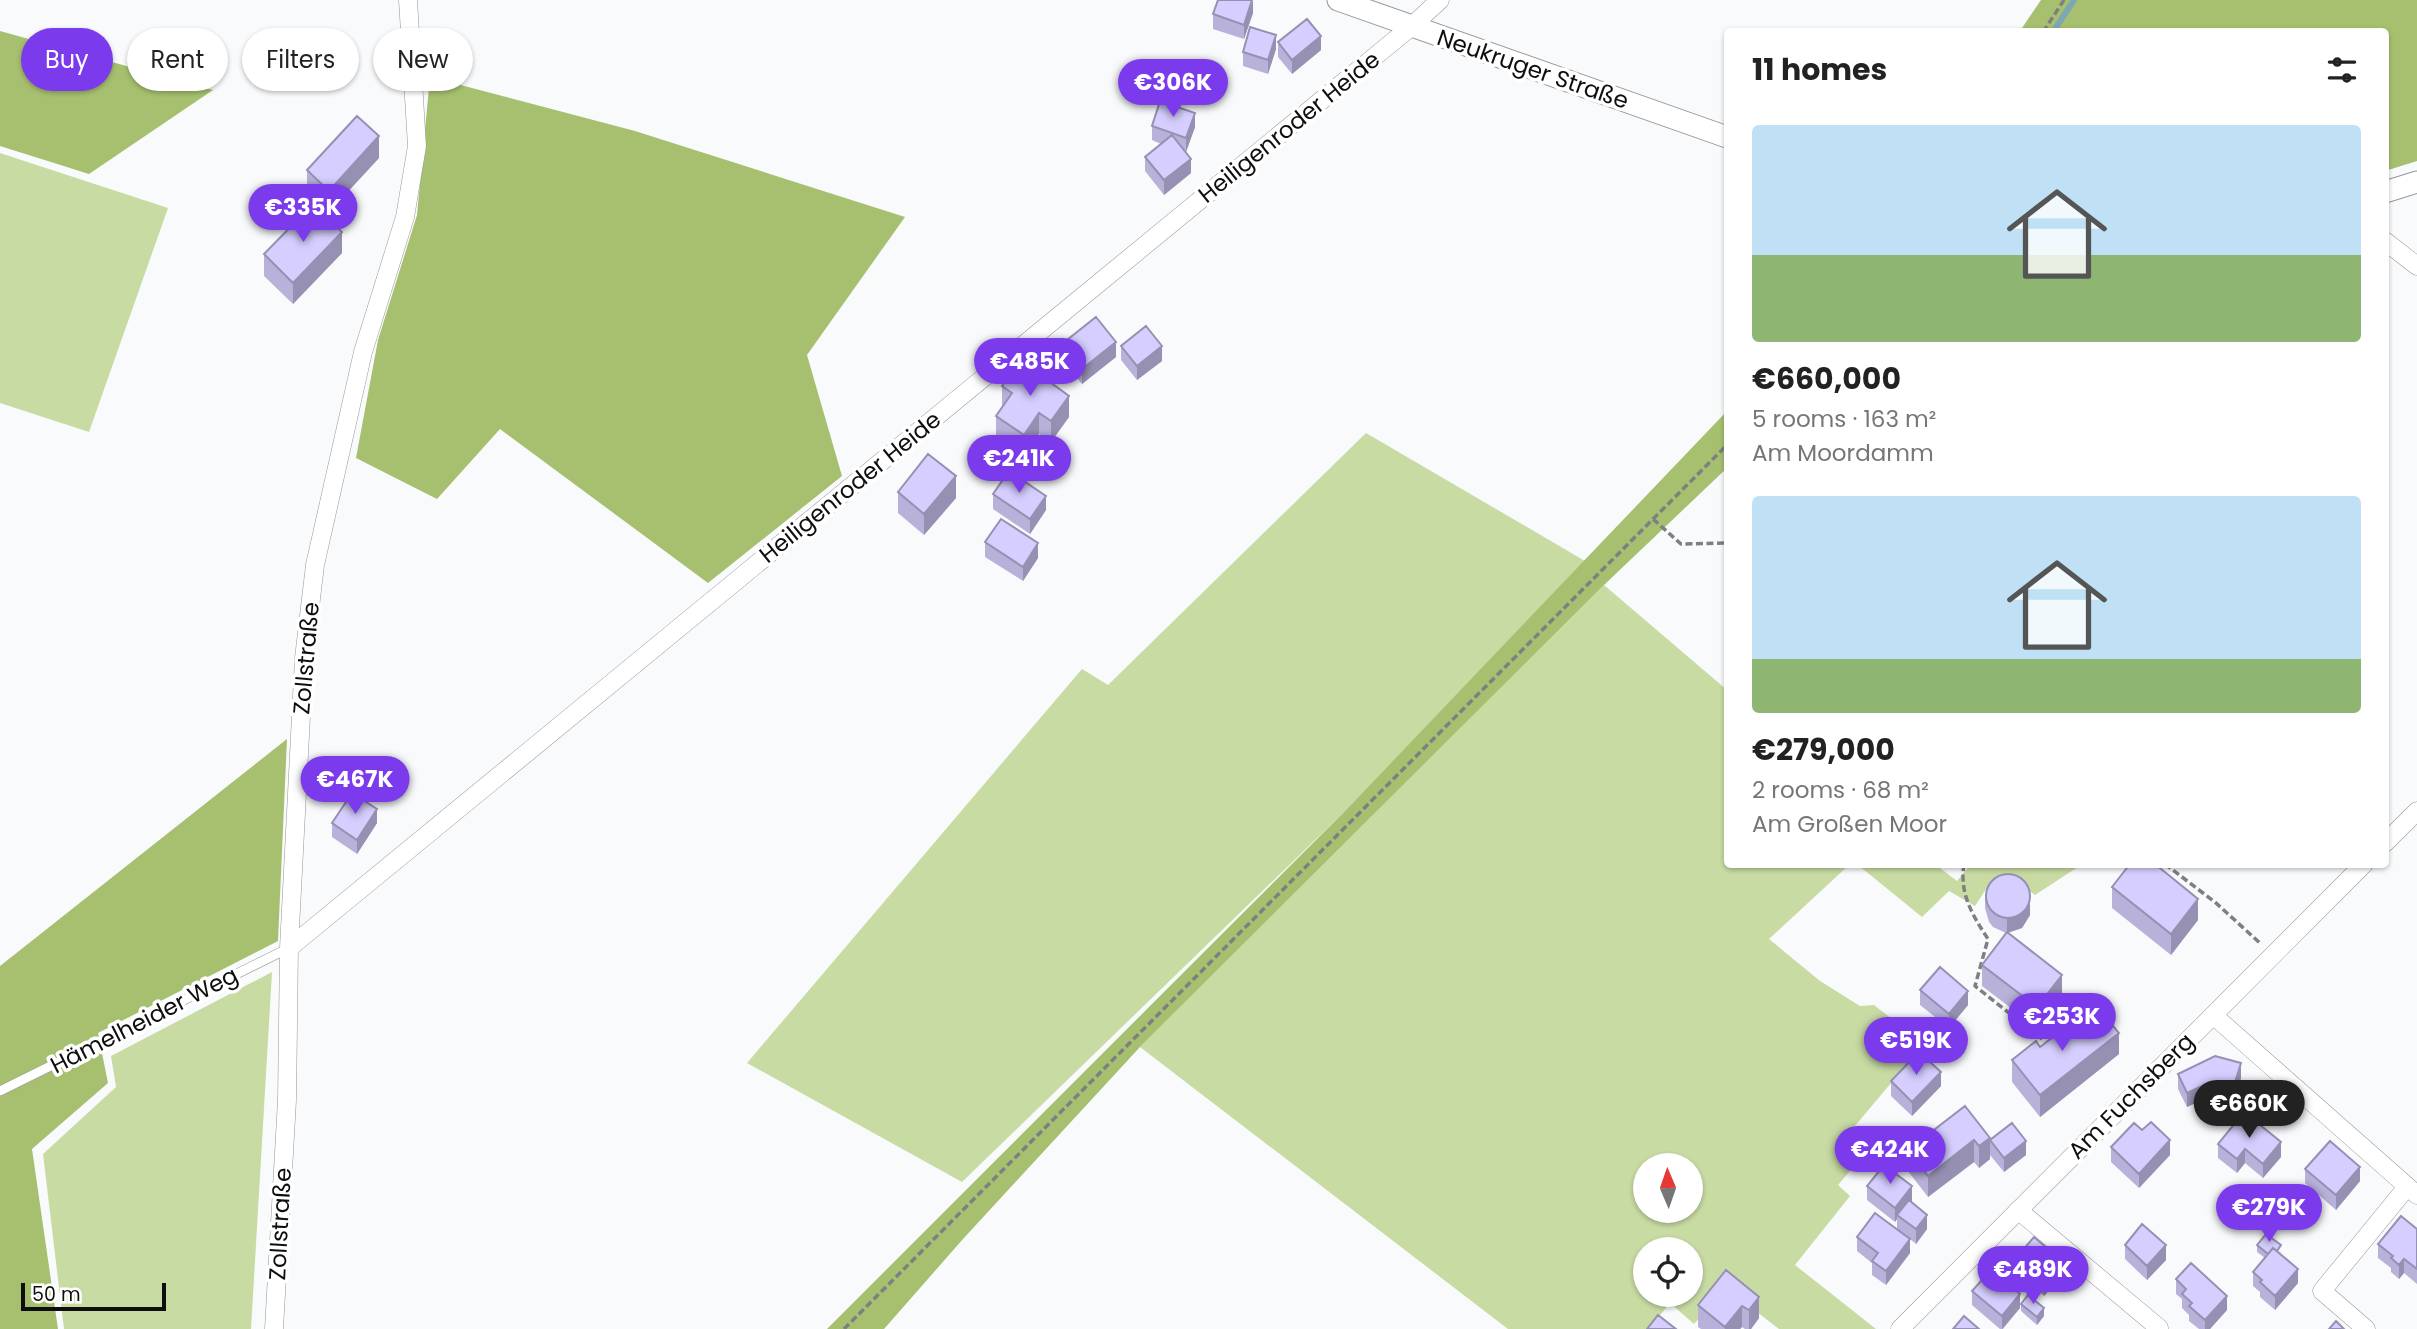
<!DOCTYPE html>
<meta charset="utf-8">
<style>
body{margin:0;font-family:Poppins,sans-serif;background:#f2f2f2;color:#222;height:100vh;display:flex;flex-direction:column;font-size:26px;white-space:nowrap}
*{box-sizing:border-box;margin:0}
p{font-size:23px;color:#767676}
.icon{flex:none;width:38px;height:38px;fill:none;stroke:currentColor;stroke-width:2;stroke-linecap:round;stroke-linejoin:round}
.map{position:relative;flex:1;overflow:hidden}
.details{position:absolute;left:1724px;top:28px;width:665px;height:840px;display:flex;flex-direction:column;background:#fff;border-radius:7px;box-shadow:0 2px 5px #0004}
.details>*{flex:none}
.hud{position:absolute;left:21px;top:28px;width:665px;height:63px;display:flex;gap:14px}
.needle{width:46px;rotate:358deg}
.tools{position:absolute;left:1633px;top:1153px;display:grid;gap:14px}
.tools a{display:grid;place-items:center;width:70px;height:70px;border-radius:50%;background:#fff;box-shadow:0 2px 5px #0004;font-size:35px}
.scale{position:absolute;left:21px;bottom:18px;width:145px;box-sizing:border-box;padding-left:7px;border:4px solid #0e0e0f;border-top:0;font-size:19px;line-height:24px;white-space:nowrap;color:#0e0e0f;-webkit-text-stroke:5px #fff;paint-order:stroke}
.price{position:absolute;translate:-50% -60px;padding:0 16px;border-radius:24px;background:#7c3aed;color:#fff;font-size:23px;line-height:46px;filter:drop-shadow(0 2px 4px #0008)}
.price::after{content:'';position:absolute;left:50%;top:42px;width:21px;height:16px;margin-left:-10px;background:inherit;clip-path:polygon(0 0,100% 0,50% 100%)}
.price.selected{background:#222;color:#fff}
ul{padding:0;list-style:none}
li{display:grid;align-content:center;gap:14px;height:371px;padding:0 28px}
li span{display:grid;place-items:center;height:217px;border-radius:7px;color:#555}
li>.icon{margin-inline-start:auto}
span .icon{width:126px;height:126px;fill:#fffc;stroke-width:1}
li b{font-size:30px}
h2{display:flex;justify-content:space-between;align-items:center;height:84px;padding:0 28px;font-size:30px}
.chip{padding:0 24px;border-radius:32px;background:#fff;box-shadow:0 2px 5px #0004;font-size:24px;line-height:63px}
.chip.selected{background:#7c3aed;color:#fff}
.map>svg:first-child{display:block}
</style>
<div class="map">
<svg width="2417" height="1329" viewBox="0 0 2417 1329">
<rect width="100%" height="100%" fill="#f9fafc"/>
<path fill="#c8dba3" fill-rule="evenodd" d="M0,153L168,208L89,432L0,403Z
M1366,433L1585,561L1346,810L962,1182L747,1063L1082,669L1108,685Z
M1604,585L1727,690V864L1849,865L1769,939L1820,981L1860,1006L1874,1005L1924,1044L1854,1127L1873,1144L1838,1185L1850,1196L1795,1265L1876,1329H1779L1726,1288L1694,1324L1670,1303L1649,1329H1508L1140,1047ZM1645,1166H1690V1211H1645ZM1645,1250H1690V1295H1645Z
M1858,865H1936L1957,881L1970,865H2081L2035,895L2013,879L1990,883L1975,906L1949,891L1922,917Z
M272,972L251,1329H64L43,1154L116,1087L111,1056Z"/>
<path fill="#a6c06f" d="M2041,0H2417V161L2385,171V32L2020,31Z
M0,31L213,90L89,174L0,146Z
M430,77L635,131L905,217L807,355L842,476L708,583L500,429L437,499L356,458L378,340L417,215Z
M1727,411V468L1604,585L1140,1047L963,1239L884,1329H827L1346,810Z
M287,739L278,941L98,1033L108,1083L32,1149L58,1329H0V966Z"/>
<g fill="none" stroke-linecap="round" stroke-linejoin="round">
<path stroke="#7ca7b3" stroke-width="6" d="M2053,32L2074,0"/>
<g stroke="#959698" stroke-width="10">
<path id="service" d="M0,1091L289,948"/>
</g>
<g stroke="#959698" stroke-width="19">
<path id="minor" d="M2385,241L2417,266
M2385,843L2417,811
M289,948L1412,26L1440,0
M2213,1015L2417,1195
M2018,1210L2159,1328
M274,1329L287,1100L289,948L304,658L315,565L363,352L405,217L417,146L408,0
M1900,1329L2364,864
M2366,1329L2322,1291L2407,1187"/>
</g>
<g stroke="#959698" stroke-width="23">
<path id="tertiary" d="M1338,0L1727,137
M2385,192L2417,182"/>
</g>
<path stroke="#7e7f80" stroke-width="3.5" stroke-dasharray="7 3.5" stroke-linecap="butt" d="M2043,32L2064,0
M1653,519L1681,544L1727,543
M1964,864C1959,894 1973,916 1988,939L1975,986L2042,1039
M2165,864L2216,903L2261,944
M844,1329L1727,445"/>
<use href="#service" stroke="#fff" stroke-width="9"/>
<use href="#minor" stroke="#fff" stroke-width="18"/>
<use href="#tertiary" stroke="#fff" stroke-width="21"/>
</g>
<path fill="#b8b1da" d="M1253,13L1244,39L1213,29V14Z
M1278,42L1321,50L1292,74L1278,57Z
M1276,49L1268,74L1243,66V52Z
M1152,126L1195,127L1186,152H1185L1191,173L1164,195L1145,171V157L1161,144L1152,140Z
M379,158L329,212L307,191V170Z
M342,253L293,304L264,276V254Z
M1062,344L1116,357L1082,384L1062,359Z
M1121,346L1162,361L1137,380L1121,360Z
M1002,386L1069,417L1051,442L1039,434L1024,456L996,437V416L1002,408Z
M898,492L956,498L924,535L898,513Z
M993,494L1046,510L1030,534L993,509Z
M985,542L1038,558L1023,581L985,557Z
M332,823H377L357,854L332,837Z
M2112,887L2198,920L2171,955L2112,908Z
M1985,894L2030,915L2022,928L2007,933L2062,996L2037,1028L1982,986V965L2006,933L1993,927L1989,922L1985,908Z
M1920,990L1968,1005L1949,1028L1920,1005Z
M2095,1033L2119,1054L2040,1117L2012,1082V1060L2040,1047Z
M2178,1074L2241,1078L2231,1109L2223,1118L2213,1115V1102L2204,1099L2187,1107L2178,1089Z
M1891,1081L1941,1086L1912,1116L1891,1096Z
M1965,1106L1990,1159L1979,1168L1974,1162L1928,1197L1908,1171V1150Z
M1990,1140L2026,1155L2004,1172L1990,1155Z
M2218,1144L2281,1157L2263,1178L2245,1163L2237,1173L2218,1158Z
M2111,1147L2170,1155L2139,1188L2111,1162Z
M2305,1169L2360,1181L2336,1210L2305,1183Z
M1867,1186L1912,1201L1911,1202L1927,1229L1916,1244L1910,1239V1253L1886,1285L1872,1275V1263L1857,1251V1237L1897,1229V1219L1895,1222L1867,1200Z
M2417,1229V1284L2404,1273L2399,1279L2391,1272V1268L2378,1258V1244Z
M2125,1245L2166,1260L2147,1280L2125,1259Z
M2257,1245L2281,1252L2280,1253L2298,1283L2275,1310L2260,1297V1292L2253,1286V1272L2265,1258L2257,1252Z
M2018,1256L2062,1275L2044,1296L2026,1281L2017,1292L2020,1308L2003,1329H2000L1972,1305V1291L1997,1275V1261Z
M1726,1270L1759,1318L1751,1329H1745L1742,1327L1740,1329H1701L1698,1327V1305Z
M2176,1279L2227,1310L2210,1329H2199L2189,1321V1315L2182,1308V1299L2176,1294Z
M2021,1304L2044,1316L2037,1325L2021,1311Z"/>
<path fill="#9690b2" d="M1253,0V13L1244,39V25Z
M1276,35V49L1268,74V60Z
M1321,36V50L1292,74V60Z
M1195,113V127L1186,152V138Z
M379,136V158L329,212V191Z
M1191,159V173L1164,195V180Z
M342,232V253L293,304V283Z
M1116,342V357L1082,384V369Z
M1162,346V361L1137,380V366Z
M1069,396V417L1051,442V421Z
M1039,413V434L1024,456V435Z
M956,476V498L924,535V514Z
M1046,496V510L1030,534V519Z
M1038,543V558L1023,581V567Z
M377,809V823L357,854V840Z
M2198,899V920L2171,955V934Z
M2030,901V915L2022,928L2007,933V918Z
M2062,975V996L2037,1028V1007Z
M1968,991V1005L1949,1028V1014Z
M2119,1033V1054L2040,1117V1095Z
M2241,1063V1078L2231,1109L2223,1118V1104Z
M1941,1072V1086L1912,1116V1102Z
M2204,1085V1099L2187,1107V1093Z
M1990,1138V1159L1979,1168V1146Z
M1974,1140V1162L1928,1197V1176Z
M2170,1140V1155L2139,1188V1174Z
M2026,1141V1155L2004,1172V1158Z
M2281,1142V1157L2263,1178V1164Z
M2245,1149V1163L2237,1173V1159Z
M2360,1167V1181L2336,1210V1195Z
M1912,1186V1201L1899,1216L1897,1215V1219L1895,1222V1208Z
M1927,1215V1229L1916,1244V1229Z
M1910,1239V1253L1886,1285V1271Z
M2166,1245V1260L2147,1280V1266Z
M2404,1259V1273L2399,1279V1265Z
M2062,1261V1275L2044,1296V1282Z
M2026,1267V1281L2017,1292V1278Z
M2298,1269V1283L2275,1310V1296Z
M2020,1294V1308L2002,1329V1316Z
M2227,1296V1310L2210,1329H2205V1320Z
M1759,1297V1318L1751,1329H1749V1310Z
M1742,1306V1327L1740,1329H1725V1327Z
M2044,1308V1316L2037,1325V1317Z"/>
<path fill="#d6cefe" stroke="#9690b2" stroke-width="2" d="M1218,0H1252L1244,25L1213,14Z
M1307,19L1321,36L1292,60L1278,42Z
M1250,27L1276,35L1268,60L1243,52Z
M1160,101L1195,113L1186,138L1152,126Z
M357,116L379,136L329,191L307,170Z
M1172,135L1191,159L1164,180L1145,157Z
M312,205L342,232L293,283L264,254Z
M1096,317L1116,342L1082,369L1062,344Z
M1146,326L1162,346L1137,366L1121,346Z
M1020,360L1069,396L1051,421L1039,413L1024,435L996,416L1012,393L1002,386Z
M928,454L956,476L924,514L898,492Z
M1009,471L1046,496L1030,519L993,494Z
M1001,519L1038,543L1023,567L985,542Z
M352,793L377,809L357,840L332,823Z
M2130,864H2155L2198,899L2171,934L2112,887Z
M1986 896a22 22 0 1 1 44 0a22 22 0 1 1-44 0Z
M2007,932L2062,975L2037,1007L1982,965Z
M1940,967L1968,991L1949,1014L1920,990Z
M2081,1015L2095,1033L2110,1022L2119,1033L2040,1095L2012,1060L2036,1041L2040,1047Z
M1919,1052L1941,1072L1912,1102L1891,1081Z
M2215,1056L2241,1063L2231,1095L2223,1104L2213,1101L2217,1089L2204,1085L2187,1093L2178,1074Z
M1965,1106L1990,1138L1979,1146L1974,1140L1928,1176L1908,1150Z
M2244,1112L2281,1142L2263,1164L2245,1149L2237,1159L2218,1144Z
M2151,1122L2170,1140L2139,1174L2111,1147L2134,1123L2142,1130Z
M2012,1123L2026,1141L2004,1158L1990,1140Z
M2330,1141L2360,1167L2336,1195L2305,1169Z
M1884,1165L1912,1186L1895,1208L1867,1186Z
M1909,1200L1927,1215L1916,1229L1897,1215Z
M1875,1213L1910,1239L1886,1271L1872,1261L1878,1253L1857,1237Z
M2401,1216L2417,1229V1269L2404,1259L2399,1265L2391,1258L2393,1256L2378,1244Z
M2142,1224L2166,1245L2147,1266L2125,1245Z
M2266,1234L2281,1245L2277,1251L2273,1248L2268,1254L2257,1245Z
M2034,1237L2062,1261L2044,1282L2026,1267L2017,1278L1997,1261L2007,1248L2018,1256Z
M2273,1248L2298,1269L2275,1296L2260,1282L2262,1280L2253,1272Z
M2191,1263L2227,1296L2205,1320L2189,1306L2192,1303L2182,1294L2186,1289L2176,1279Z
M1726,1270L1759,1297L1749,1310L1742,1306L1725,1327L1698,1305Z
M1991,1270L2020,1294L2002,1316L1972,1291Z
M2028,1295L2044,1308L2037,1317L2021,1304Z
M1658,1315L1676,1329H1647Z
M1964,1316L1979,1329H1953Z
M2336,1321L2344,1329H2329Z"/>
<g text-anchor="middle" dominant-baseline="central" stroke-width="7" stroke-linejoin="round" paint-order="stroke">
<g font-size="23" fill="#0e0e0f" stroke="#fff">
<text transform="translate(1533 69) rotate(19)">Neukruger Straße</text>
<text transform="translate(1289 127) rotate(-39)">Heiligenroder Heide</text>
<text transform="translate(850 487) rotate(-39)">Heiligenroder Heide</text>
<text transform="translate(306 658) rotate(-85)">Zollstraße</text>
<text transform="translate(144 1020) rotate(-27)">Hämelheider Weg</text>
<text transform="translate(2131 1096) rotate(-45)">Am Fuchsberg</text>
<text transform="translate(280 1224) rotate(-87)">Zollstraße</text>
</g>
</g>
</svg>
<div class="tools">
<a><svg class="needle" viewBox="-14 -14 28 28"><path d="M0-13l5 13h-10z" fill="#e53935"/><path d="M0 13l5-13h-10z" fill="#767676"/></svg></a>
<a><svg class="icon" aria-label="locate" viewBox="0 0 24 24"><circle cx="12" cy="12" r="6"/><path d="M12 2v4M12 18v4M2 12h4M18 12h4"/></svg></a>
</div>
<div class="scale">50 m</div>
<b class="price" style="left:1173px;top:119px">€306K</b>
<b class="price" style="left:303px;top:244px">€335K</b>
<b class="price" style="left:1030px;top:398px">€485K</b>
<b class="price" style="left:1019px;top:495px">€241K</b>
<b class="price" style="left:355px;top:816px">€467K</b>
<b class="price" style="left:2062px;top:1053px">€253K</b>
<b class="price" style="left:1916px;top:1077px">€519K</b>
<b class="price selected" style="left:2249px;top:1140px">€660K</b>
<b class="price" style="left:1890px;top:1186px">€424K</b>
<b class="price" style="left:2269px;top:1244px">€279K</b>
<b class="price" style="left:2033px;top:1306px">€489K</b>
<div class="hud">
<a class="chip selected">Buy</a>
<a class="chip">Rent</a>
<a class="chip">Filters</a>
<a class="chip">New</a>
</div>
<section class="details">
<h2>11 homes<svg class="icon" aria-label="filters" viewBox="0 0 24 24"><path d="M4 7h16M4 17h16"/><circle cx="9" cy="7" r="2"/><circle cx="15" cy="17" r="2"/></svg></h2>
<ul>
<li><span style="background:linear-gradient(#bfe0f5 60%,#8fb573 0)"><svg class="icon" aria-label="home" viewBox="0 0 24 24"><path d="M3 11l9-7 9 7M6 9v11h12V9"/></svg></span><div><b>€660,000</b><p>5 rooms · 163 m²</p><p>Am Moordamm</p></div></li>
<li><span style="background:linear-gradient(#bfe0f5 75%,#8fb573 0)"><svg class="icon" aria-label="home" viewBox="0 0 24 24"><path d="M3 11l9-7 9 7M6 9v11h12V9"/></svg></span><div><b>€279,000</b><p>2 rooms · 68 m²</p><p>Am Großen Moor</p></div></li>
</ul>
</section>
</div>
